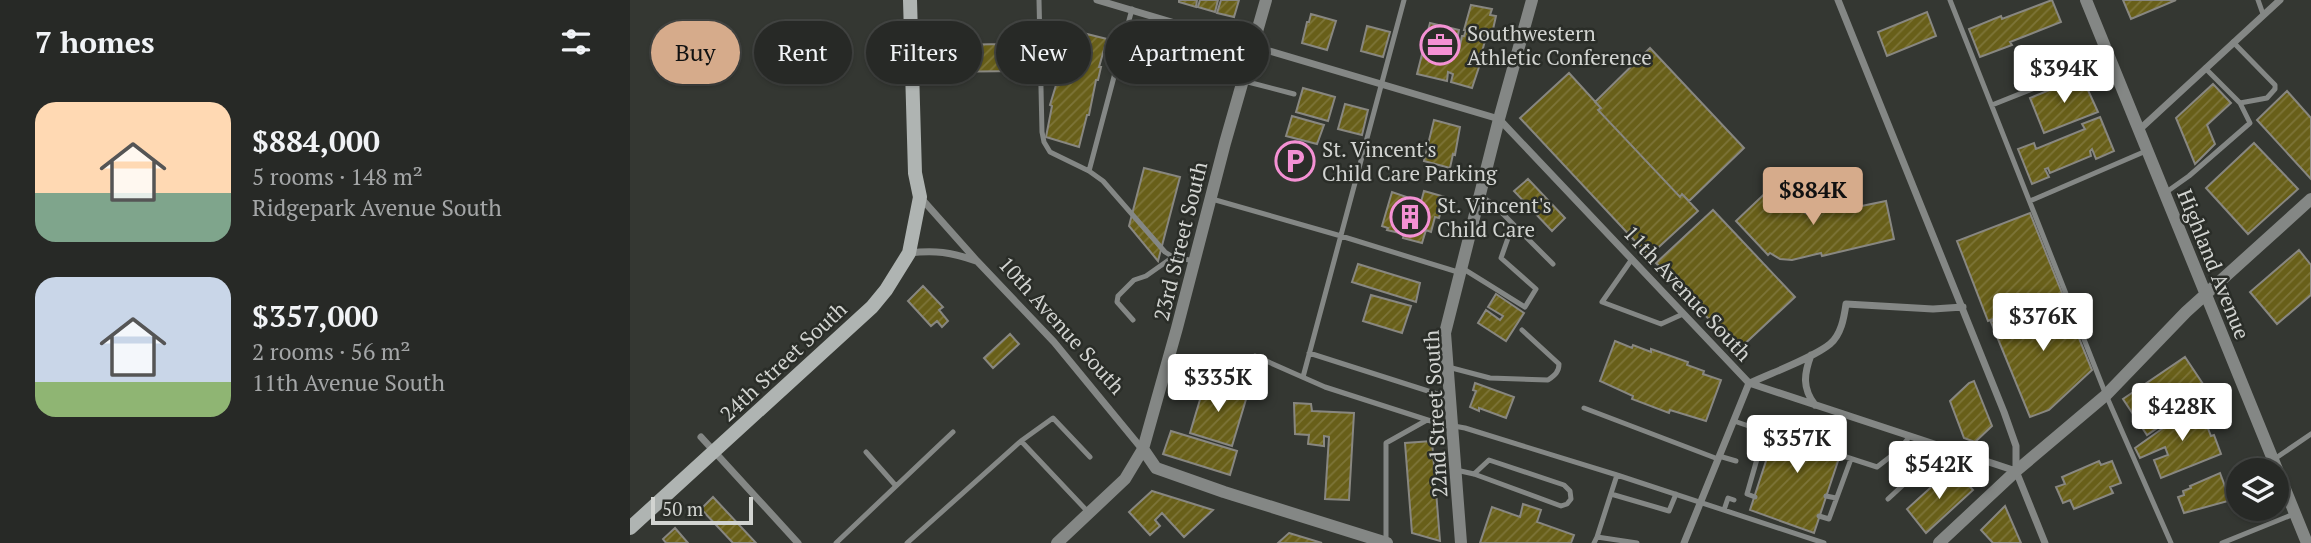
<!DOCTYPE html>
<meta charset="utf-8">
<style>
body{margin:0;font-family:"PT Serif",serif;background:#2f312e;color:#f1f3f6;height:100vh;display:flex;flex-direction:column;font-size:26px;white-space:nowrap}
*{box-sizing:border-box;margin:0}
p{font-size:23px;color:#a4a6a7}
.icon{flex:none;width:38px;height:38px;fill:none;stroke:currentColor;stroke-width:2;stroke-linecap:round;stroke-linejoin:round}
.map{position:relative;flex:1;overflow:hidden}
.side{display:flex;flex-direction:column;background:#272926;width:630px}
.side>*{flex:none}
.guide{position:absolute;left:21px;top:21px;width:665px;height:63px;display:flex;gap:14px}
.tools{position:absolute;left:1596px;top:458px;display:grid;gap:14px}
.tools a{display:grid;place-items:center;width:63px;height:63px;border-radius:50%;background:#272926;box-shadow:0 2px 5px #0004,0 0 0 2px #434543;font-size:35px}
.scale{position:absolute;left:21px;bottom:18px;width:102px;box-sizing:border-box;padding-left:7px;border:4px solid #d2d4d1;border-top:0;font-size:19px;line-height:24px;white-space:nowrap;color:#d2d4d1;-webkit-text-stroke:5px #2a2d28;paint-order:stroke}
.price{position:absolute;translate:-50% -60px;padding:0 16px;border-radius:7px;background:#fff;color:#222;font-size:23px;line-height:46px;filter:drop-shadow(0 2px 4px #0008)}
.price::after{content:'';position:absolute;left:50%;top:42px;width:21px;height:16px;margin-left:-10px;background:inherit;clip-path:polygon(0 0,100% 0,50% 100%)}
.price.selected{background:#d6ab8b;color:#111}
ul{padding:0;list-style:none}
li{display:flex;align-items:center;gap:21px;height:175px;padding:0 35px}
li span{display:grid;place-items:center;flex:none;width:196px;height:140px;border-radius:21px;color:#555}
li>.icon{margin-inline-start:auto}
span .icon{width:84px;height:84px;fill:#fffc;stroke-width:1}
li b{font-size:30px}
h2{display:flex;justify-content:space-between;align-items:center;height:84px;padding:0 35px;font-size:30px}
.pill{padding:0 24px;border-radius:32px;background:#272926;box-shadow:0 2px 5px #0004,0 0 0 2px #434543;font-size:24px;line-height:63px}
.pill.selected{background:#d6ab8b;color:#111}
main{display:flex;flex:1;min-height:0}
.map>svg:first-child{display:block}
</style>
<main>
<section class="side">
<h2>7 homes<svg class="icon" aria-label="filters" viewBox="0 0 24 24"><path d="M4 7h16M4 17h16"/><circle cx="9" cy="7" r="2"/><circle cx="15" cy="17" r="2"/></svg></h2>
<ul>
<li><span style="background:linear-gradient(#ffd9b3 65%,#7fa58c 0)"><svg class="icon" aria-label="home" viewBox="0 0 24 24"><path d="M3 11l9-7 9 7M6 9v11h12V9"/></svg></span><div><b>$884,000</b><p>5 rooms · 148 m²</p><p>Ridgepark Avenue South</p></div></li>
<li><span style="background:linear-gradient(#c9d6e8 75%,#8fb573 0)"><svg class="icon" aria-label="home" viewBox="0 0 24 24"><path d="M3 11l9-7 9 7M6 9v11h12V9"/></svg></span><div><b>$357,000</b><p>2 rooms · 56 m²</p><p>11th Avenue South</p></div></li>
</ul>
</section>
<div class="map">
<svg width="1681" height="543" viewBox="0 0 1681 543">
<defs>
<pattern id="building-hatch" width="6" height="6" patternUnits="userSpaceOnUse" patternTransform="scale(1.75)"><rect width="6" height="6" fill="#685f19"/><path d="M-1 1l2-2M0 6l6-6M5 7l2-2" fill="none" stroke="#7d7539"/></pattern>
</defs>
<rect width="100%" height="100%" fill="#343732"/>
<path fill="url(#building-hatch)" stroke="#888781" stroke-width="2" d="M549,0H567L566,7L549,2Z
M570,0H588L585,12L568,7Z
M591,0H609L604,17L587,13Z
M1422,0L1431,22L1380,42L1382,45L1350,57L1339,29L1371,16L1372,19Z
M1493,0H1546L1501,19Z
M841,5L862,9L860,15L866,16L861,38L850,35L848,39L855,41L851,55H853L842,88L821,82L823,74L818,72L817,81L787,74L800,23L829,30L825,49L829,50L832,36H834L836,30H834Z
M1297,12L1306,36L1257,56L1248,32Z
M681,14L706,21L697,50L672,43L677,22H679Z
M737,26L760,32L753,57L731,51Z
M441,30L477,39L469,67H471L468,80H466L459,115H457L449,147L416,137L422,106L420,105L430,72L427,71L431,58H435Z
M382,36V44L387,43L389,71L305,72V45L309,46V39L317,38L316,45L376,44V37Z
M1020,48L1114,148L1059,201L1052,194L1050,197L968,110L971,108L965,102Z
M939,73L971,108L968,110L1050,197L1052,194L1068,211L1019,256L890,118Z
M1452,77L1468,112L1414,133L1400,98Z
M1583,84L1601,103L1577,125L1585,144L1565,164L1546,118Z
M673,88L705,97L698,121L666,112Z
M1657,91L1681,118V179L1627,120Z
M715,104L738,110L732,135L708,129Z
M662,116L694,125L687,144L656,136Z
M1470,117L1484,151L1466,159L1462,149L1460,151L1461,156L1420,173L1418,168L1415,169L1419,177L1402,184L1388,149L1404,143L1406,149L1455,129L1452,124Z
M804,120L830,127L825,155L823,154L820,168L794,161Z
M1624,143L1668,189L1618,234L1576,188Z
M514,168L550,177L528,261L499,226Z
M898,179L935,218L922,231L884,191Z
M1146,183L1167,208L1177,214L1212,207V210L1256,201L1264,239L1192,256L1191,253L1162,260L1150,259L1140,253L1138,255L1106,221Z
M794,191L815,197L809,218L805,217L801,232L796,230L792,243L773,238L774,234L757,230L758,228L752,226L762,192L791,202Z
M1083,210L1165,297L1108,350L1026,263Z
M1400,213L1432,293L1358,321L1327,241Z
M1669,250L1681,265V295L1647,324L1620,292Z
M728,264L790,283L786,302L722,282Z
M293,286L313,307L309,310L318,321L312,327L307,321L301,326L278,301Z
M866,294L894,313L876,341L848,323L856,310L870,320L873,316L858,307Z
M1431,294L1462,370L1419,410L1400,417L1361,322Z
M741,295L781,306L772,333L733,321Z
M380,334L389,344L363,368L354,358Z
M985,341L1002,348L1003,345L1021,352V349L1058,362L1057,365L1074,371L1073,374L1091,380L1076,421L1040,410L1039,413L1002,399L1003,396L970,381Z
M1555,357L1579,393L1517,435L1493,399Z
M1344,381L1362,426L1345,442L1334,438L1320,401L1339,383Z
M575,383L617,396L602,446L560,433Z
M845,383L884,397L876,418L849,408V411L840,407L846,391L843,390Z
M664,403L681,404L682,411L724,413L719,500L695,499L699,437L694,436V446L678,444L679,435L665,434Z
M1573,406L1580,425L1577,426L1581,436L1584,435L1591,454L1531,478L1524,460L1538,455L1535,447L1510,458L1505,448L1553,414Z
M1150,418L1215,440L1184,533L1120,510Z
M541,431L607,451L600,475L533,454Z
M802,441L810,541L782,533L775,443Z
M1469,461L1471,465L1482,461L1491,483L1480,487L1483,493L1444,509L1440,500L1433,503L1426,487L1435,484L1432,477Z
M1319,471L1325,477L1328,474L1343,490L1296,533L1277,509Z
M1590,473L1599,497L1598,501L1554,513L1548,497L1554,495L1553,491L1561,488L1560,486Z
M522,491L583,510L554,537L532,513L525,520L530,526L520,535L499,512Z
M83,497L126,543H103L71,509Z
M893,504L911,510L907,522L944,535L941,543H850L862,507L890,517Z
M1375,506L1391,543H1363L1351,530Z
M45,528L58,543H36L33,539Z
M659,533L692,543H648Z"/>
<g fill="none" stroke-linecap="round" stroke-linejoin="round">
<path stroke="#848785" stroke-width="5" d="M409,0L412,132L414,142L420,152L459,171L473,181L535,252L543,257L565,261
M1320,0L1476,395L1541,543
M1628,0L1633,14
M1603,42L1645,85V89L1637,98L1610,103
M614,81L664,94
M1362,105L1480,58
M459,171L502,9
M1535,193L1559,176L1620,123L1610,103L1575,68
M850,196L863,204L923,264
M582,199L711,236L831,273
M1400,201L1516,151
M1002,259L972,302L1031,324L1053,314
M832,268L895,307L906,289L871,258L883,224
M503,320L487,302L488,296L504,280L516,276L543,257
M679,353L820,398
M625,356L695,387L807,423L835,428L987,475L1194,543
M818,367L860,378L918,380C925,375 929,372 929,364L892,330
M673,377L774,0
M954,408L1088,459
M1104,421L1145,435
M391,441L459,513
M236,452L266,486
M1210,455L1247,467L1269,450L1280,436
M1089,456L1106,461
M1643,460L1681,434
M826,470L844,474L931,506L937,504L941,499L940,491L934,485L859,460L844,474
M981,494L1039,511L1046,494
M1196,496L1206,498
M1125,497L1117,494L1135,431
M1258,499L1300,460L1311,446
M1094,510L1098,498L1104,500
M1189,516L1199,519L1221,459
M967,537L987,475
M206,543L323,432
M277,543L391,441L423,418L460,457
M756,543V443L797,420
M964,543L967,537L1007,543
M1592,543L1664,514"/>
<path stroke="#848785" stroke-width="7" d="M467,0L869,119L1119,383L1386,471L1415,543
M1208,0L1374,412L1386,446V470
M1509,130L1650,0
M291,198L347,261L424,342L512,449
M279,253C305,250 321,252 346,261
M1181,355C1174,374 1172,388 1185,405
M1120,383C1141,373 1183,358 1200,344C1211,335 1214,318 1216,304L1303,309L1333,307
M71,437L168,543
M1054,543L1119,383"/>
<path stroke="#848785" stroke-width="12" d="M1456,0L1677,543
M513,449L526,468L594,492L757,543
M427,543L495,479L513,449L547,328L595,143L636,0
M831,543L815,333L869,119L902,0
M1309,543L1386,471L1476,395L1556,312L1681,199"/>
<path stroke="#afb4b2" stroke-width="14" d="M0,528L242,307L256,290L279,253L290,197L285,173L280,0"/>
</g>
<defs>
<g id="office-ring" transform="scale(2.0125)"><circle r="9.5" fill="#2a2d28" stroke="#f491d4" stroke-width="1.5"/><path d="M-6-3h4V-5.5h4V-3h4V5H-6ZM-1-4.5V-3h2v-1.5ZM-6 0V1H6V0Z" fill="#f491d4"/></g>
<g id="parking-ring" transform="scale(2.0125)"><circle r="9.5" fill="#2a2d28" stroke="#f491d4" stroke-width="1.5"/><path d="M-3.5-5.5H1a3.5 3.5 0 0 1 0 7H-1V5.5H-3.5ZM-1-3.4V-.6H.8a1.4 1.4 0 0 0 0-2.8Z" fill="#f491d4"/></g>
<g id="building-ring" transform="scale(2.0125)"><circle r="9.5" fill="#2a2d28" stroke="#f491d4" stroke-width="1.5"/><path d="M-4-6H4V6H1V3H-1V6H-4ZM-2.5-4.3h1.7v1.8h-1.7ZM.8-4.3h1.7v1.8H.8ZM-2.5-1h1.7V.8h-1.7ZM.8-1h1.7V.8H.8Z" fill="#f491d4"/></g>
</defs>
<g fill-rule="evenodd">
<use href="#office-ring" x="810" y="45"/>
<use href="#parking-ring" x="665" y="161"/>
<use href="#building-ring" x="780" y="217"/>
</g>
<g text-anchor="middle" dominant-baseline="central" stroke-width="5" stroke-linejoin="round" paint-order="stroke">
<g font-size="21" fill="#d2d4d1" stroke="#2a2d28" text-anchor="start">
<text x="837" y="33">Southwestern<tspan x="837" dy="24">Athletic Conference</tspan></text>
<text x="692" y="149">St. Vincent's<tspan x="692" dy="24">Child Care Parking</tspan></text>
<text x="807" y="205">St. Vincent's<tspan x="807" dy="24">Child Care</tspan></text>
</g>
<g font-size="21" fill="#d2d4d1" stroke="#2a2d28">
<text transform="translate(550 241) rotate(-76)">23rd Street South</text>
<text transform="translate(1584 264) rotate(68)">Highland Avenue</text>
<text transform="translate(1058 293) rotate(47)">11th Avenue South</text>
<text transform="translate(432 325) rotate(48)">10th Avenue South</text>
<text transform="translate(153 361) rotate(-43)">24th Street South</text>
<text transform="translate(805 414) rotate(-93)">22nd Street South</text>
</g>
</g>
</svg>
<div class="tools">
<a><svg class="icon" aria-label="layers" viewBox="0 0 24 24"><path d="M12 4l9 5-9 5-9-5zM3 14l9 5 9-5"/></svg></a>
</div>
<div class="scale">50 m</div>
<b class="price" style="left:1434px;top:105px">$394K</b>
<b class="price selected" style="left:1183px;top:227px">$884K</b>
<b class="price" style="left:1413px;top:353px">$376K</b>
<b class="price" style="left:588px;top:414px">$335K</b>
<b class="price" style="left:1552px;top:443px">$428K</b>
<b class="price" style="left:1167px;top:475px">$357K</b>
<b class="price" style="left:1309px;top:501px">$542K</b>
<div class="guide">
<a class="pill selected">Buy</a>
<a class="pill">Rent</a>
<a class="pill">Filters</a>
<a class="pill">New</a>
<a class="pill">Apartment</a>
</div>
</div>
</main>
